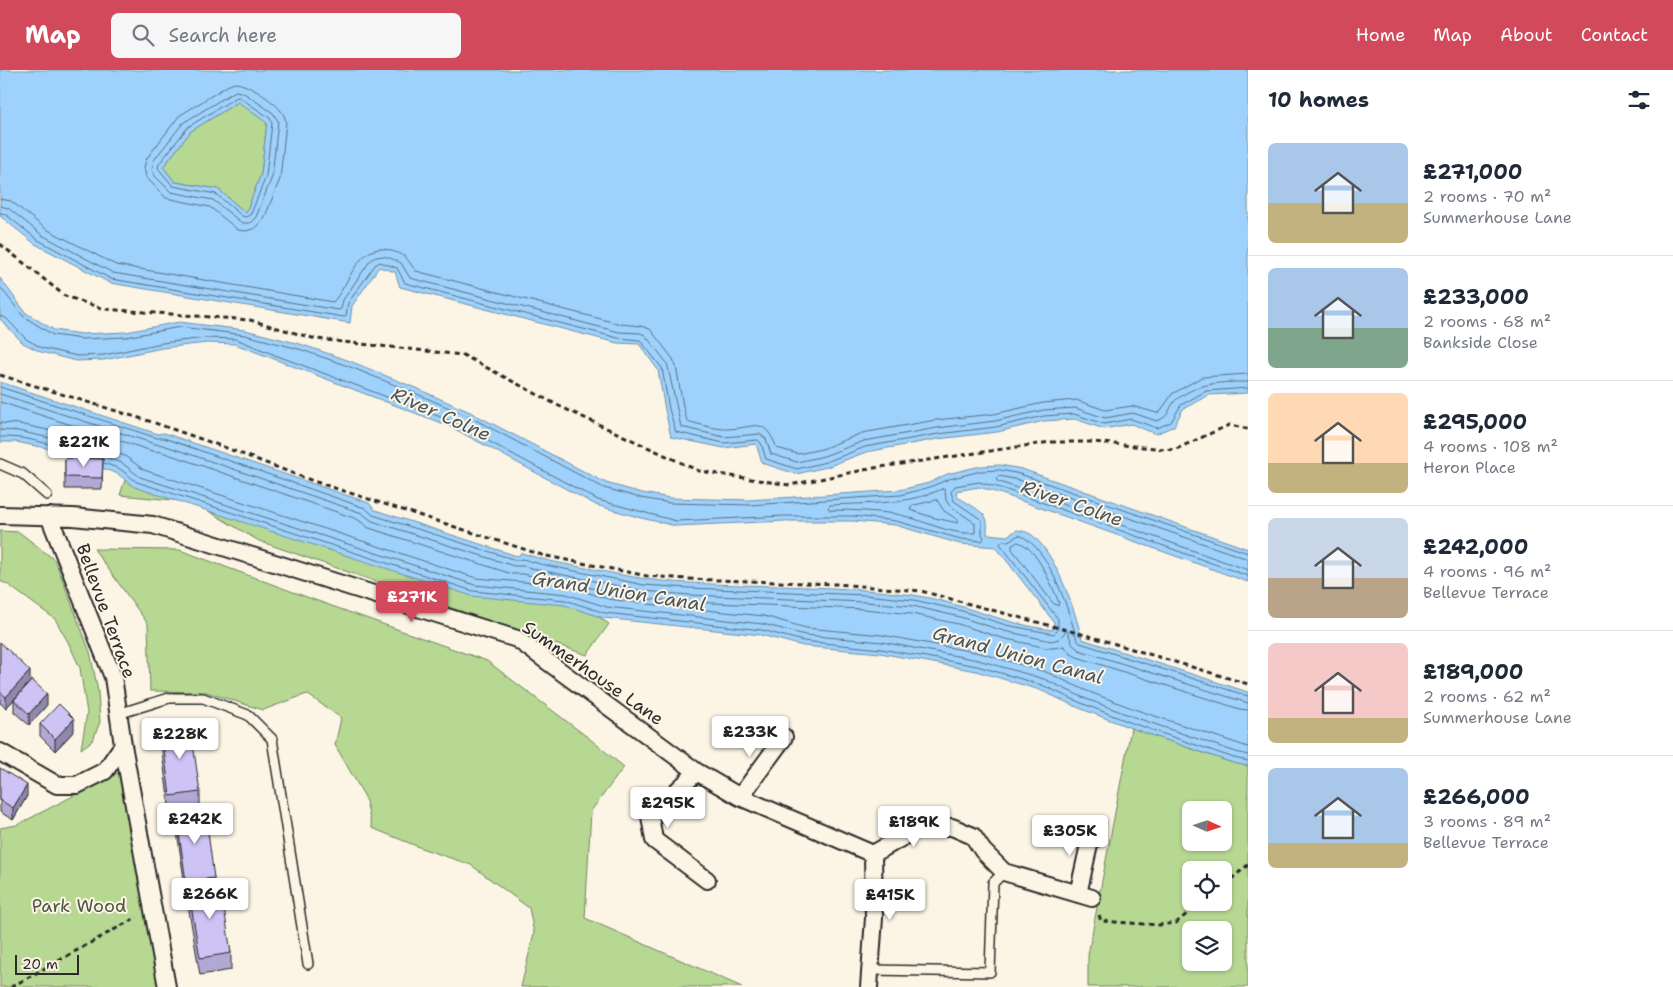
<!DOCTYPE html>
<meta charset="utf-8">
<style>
body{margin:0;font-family:"Shantell Sans",sans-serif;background:#f6f6f7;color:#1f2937;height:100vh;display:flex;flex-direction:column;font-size:19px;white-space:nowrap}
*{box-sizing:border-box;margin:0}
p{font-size:16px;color:#747a83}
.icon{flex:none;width:28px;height:28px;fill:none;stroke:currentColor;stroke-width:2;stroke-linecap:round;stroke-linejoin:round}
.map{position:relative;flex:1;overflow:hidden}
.details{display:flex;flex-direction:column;background:#fff;width:425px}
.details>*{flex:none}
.needle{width:32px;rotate:93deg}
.tools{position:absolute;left:1182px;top:731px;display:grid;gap:10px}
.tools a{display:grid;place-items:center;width:50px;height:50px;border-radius:8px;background:#fff;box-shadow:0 1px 4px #0004;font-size:25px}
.scale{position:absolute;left:15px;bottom:12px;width:64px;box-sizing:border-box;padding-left:5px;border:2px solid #2b2b2b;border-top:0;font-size:14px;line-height:18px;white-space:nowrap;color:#2b2b2b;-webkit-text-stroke:4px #fcf5e5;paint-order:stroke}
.price{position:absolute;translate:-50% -42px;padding:0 11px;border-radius:5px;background:#fff;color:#222;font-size:16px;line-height:32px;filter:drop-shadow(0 1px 2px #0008)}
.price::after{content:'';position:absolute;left:50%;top:30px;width:15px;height:11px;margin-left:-8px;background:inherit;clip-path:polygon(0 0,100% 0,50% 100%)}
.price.selected{background:#d1495b;color:#fff}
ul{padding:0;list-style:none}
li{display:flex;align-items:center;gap:15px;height:125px;padding:0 20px}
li+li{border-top:1px solid #e0e1e3}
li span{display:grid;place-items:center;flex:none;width:140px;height:100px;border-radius:8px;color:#555}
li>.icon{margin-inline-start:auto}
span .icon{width:60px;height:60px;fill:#fffc;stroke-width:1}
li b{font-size:21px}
h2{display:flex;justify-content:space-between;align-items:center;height:60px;padding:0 20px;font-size:21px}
header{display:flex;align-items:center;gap:30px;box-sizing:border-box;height:70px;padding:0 25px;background:#d1495b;color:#fff}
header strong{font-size:24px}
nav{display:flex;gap:28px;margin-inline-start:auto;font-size:18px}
.search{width:350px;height:45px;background:#f6f6f7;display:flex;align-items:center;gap:12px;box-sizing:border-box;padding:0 18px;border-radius:8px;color:#747a83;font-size:19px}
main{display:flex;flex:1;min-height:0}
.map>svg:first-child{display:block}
</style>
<header>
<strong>Map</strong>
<div class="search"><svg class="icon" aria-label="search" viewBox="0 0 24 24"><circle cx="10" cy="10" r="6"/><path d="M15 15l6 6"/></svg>Search here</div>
<nav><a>Home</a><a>Map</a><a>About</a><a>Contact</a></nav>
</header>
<main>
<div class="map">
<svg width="1248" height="917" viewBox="0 0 1248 917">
<rect width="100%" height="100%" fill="#fcf5e5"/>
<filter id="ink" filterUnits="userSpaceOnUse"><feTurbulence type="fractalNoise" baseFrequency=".02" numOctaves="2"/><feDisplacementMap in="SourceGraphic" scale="10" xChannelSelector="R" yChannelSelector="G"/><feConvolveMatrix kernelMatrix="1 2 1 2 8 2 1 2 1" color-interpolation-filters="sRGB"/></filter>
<g filter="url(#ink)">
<path fill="#b6d892" stroke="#70825e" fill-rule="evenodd" d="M238,32L267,52L261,104L246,143L218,119L175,112L163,97L191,61Z
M214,406L557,518L609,554L587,585L259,471L193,432L120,425L125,410Z
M0,461L19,462L55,490L90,582L98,621L100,652L93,670L81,679L87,643L80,598L68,572L55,549L7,514L0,511Z
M94,479L180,480L312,529L487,591L590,669L624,697L591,741L585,848L742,917H521L534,863L529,838L471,795L424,779L372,758L365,727L335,675L341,648L307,624L263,640L206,622L150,621L148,554Z
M1131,658L1233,693L1248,696V917H1088V885ZM1191,740H1224V772H1191ZM1191,800H1224V832H1191ZM1191,860H1224V892H1191Z
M131,696L175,917H0V758L17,755Z"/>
<path fill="#9ed2fc" stroke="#708fa8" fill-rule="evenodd" d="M0,0H1248V323L1209,325L1183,339L1174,356L1156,364L1131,354L1104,359L1075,349L1044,351L997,362L938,369L866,382L827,397L796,404L762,393L756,374L724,378L671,367L665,340L658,300L639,274L617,273L400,217L395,202L379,197L352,236L350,253L110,213L35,174L0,146ZM238,32L267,53L261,104L246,143L218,119L175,112L163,97L191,61Z
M0,208L26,243L54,260L82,264L126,262L179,252L245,260L300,274L350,291L418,319L470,342L606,413L642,423L670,428L749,430L900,420L929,413L947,404L981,396L1000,395L1022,399L1248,479V512L1002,424L979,417L956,421L957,427C963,430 984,442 986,448C988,452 987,459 987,464L1007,466L1017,460C1022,461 1028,462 1032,465C1056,484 1075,540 1082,569L1248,622V696L1233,693L1131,658L1079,638L1040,620L976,601L880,583L803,576L761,565L604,548L564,535L472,526L134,417L118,404L46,378L16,372H0V312L158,364L164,363L369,433L375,440L517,486L522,483C545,491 569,495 592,499C625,506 657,512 690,513C764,517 839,515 913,525C961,532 1005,555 1053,560L1054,552L996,477L960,474L895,455L853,451H785L676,456L641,448L596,435L449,356L235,274L207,273L162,278L104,290L76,291L41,282L23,273L0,249Z"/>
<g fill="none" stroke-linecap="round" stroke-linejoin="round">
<path stroke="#596e7f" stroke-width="1" d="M235,13C247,13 274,31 281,41C284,44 285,48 286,52L280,109L264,149L256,158L246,161L238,160L210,137L166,128L146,107L144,97L147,88L179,46L227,16Z
M236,21L244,23L273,43L278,51L272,107L256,147L250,153H242L213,130L171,122L155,106L152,100L154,90L183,53Z
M239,27L270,48L272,53L266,106L251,144L246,147L242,146L216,124L173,116L158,98L159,94L188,57L235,28Z
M0,129L11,131L46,159L116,195L333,232C349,215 359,171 389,180C409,187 404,186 416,201L620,254L641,256L650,259L673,289L676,296L683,336L687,351C698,354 714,359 726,359C755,359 763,344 777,378L798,384L822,379L862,363L936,350L994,344L1043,333L1076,330L1105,340L1132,336L1157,343L1161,341L1172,324L1202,307L1248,304
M0,136L8,138L42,165L113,203L338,240L341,239L343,230L370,191C379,182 391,188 401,193L410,208L619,262L640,263L645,265L667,293L681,357L724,367L760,364L766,369L771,384L797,392L824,386L864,371L937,358L995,351L1044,340L1075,338L1105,348L1133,343L1157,351C1173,345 1167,337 1177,329C1200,312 1221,312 1248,312
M0,143L5,144L38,170L111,209L344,247L346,246L348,233L375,195L380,192L397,198L405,213L618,268L640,270L662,298L669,339L676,362L724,373L758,370L761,373L766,389L797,399L826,392L865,377L938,364L996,357L1044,346L1074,344L1104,354L1131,349L1157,358L1171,352L1181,335L1206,321L1248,318
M0,217L23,246L53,265L82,269L126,267L180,257L245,265L299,279L348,296L417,324L468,346L604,418L641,428L670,433L750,435L901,425L930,417L949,409L981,401L1000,400L1020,404L1248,483
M0,246L6,248L26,269L42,278L77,286L104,285L162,273L206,268L236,269L275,285L451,351L598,430L676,451L785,446H853L896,451L961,469L982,471L984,468L982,464V450L954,431L951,422L955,416L979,412L1004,419L1248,506
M0,317L157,368H164L365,438L373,445L516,490L523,489L540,494L644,515L689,518L865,525L914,530L962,541L1006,555L1054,564L1058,560V549L1000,474L1002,471H1008L1019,465C1049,476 1069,541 1077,570L1080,573L1248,626
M0,324L155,374L163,375L362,443L372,451L514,496H524L539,500L644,521L689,525L865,532L913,536L960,547L1004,561L1051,571L1059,569L1067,560L1073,575L1079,580L1248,633
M0,332L152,381L162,382L357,449L369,458L512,504H524L547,510L549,513L546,514L476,508L144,400L125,386L52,361L19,354L0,353
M0,360L18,361L50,368L122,393L140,407L475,515L566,524L607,537L763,554L805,565L882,572L978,590L1044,609L1084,628L1134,647L1236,682L1248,685
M0,367C31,366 59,377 87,388
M104,393L120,399L137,412L473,521L565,530L605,543L762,560L803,571L881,579L977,596L1042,615L1081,633L1132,653L1234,688L1248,691
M942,419L945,420L946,430L949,435L975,453V463C948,465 922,449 896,444C874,441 852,440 830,440L828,438L830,435C868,433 907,435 942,419Z
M937,430L944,441L958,450V453L935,448L910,440L912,436Z
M1018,472C1037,477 1052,516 1059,533L1058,536L1053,533L1012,479V476Z
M1248,489L1019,410L999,406L996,408L997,411L1248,500
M587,517L640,528L642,531L640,533L608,529L586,522L584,519Z
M1248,640L1240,639L1077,587L1071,584L1064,576L1054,578H1047L1002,568L958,554L912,544L864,539L688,532L647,529L645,531L647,534L764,546L806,558L882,565L980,583L1046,602L1087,621L1137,640L1248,677"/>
<g stroke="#2b2b2b" stroke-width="12">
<path id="lane" d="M0,394L23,404L47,425
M118,644L169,628H203L248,645L272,669L308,894
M871,900L990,902L993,813L1004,802"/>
</g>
<g stroke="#2b2b2b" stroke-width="20">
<path id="street" d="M0,445L73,447L153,455L517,569L697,702L740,727L873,784L920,757H952L973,766L983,781L1004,802L1092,828
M49,446L113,607L123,675L167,917
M0,682L57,715H77L105,701L123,675
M697,702L650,746L654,770L707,810
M740,727L784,667
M1078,824L1093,757
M869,917L874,848L873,784"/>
</g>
<path stroke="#2b2b2b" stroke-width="3" stroke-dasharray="5 4" stroke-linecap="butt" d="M0,174L65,226L104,239L250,250L316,269L463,285L559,336L699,401L790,415L874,398L1051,372H1093L1174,380L1229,355L1248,359
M0,305L152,352L221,376L313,411L542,485L647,506L688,509L836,514L921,521L1089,566L1248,614
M1224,815L1248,795
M1099,845L1101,851L1159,855L1176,853L1201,832
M11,917L137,847"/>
<use href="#lane" stroke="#fcf5e5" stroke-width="9"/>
<use href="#street" stroke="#fcf5e5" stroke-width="16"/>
</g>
<path fill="#b1a8d3" stroke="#2b2b2b" d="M65,388L103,389L102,419H65Z
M0,572L30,612L6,638L0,633Z
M14,630L47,635L29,655L14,642Z
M40,654L74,661L55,681L40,666Z
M161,657L200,722V739L170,743L161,674Z
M0,698L27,726L13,750L0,742Z
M176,743L214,808V813L231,883V900L200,905L188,835V823H186L176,755Z"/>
<path fill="#9088ac" stroke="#2b2b2b" d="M30,601V612L6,638V627Z
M47,624V635L29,655V644Z
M74,649V661L55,681V669Z
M27,715V726L13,750V738Z"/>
<path fill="#cec3f5" stroke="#2b2b2b" d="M65,388L103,389L102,408L65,407Z
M0,572L30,601L6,627L0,622Z
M32,610L47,624L29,644L14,630Z
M59,634L74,649L55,669L40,654Z
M190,653L200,722L170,726L161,657Z
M0,698L27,715L13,738L0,730Z
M205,739L214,808L186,811L176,743Z
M220,812L231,883L200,888L188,818Z"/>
</g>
<g text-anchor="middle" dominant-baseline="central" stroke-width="4" stroke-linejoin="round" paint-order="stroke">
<g font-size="18" fill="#2b2b2b" stroke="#fcf5e5">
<text transform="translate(106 541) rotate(70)">Bellevue Terrace</text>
<text transform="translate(593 603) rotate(35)">Summerhouse Lane</text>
</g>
<g font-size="18" fill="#4e5645" stroke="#fcf5e5">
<text x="79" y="836">Park Wood</text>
</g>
<g font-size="19" font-style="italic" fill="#48555f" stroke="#fcf5e5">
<text transform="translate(441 344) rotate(24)">River Colne</text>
<text transform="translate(1072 433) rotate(19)">River Colne</text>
<text transform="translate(619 521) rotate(9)">Grand Union Canal</text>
<text transform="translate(1018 585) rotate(15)">Grand Union Canal</text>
</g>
</g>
</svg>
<div class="tools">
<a><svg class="needle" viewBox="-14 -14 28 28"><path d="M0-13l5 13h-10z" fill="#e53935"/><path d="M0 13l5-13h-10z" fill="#747a83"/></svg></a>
<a><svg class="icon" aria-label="locate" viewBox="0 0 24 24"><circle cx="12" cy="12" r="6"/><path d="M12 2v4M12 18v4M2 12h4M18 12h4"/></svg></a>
<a><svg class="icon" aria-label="layers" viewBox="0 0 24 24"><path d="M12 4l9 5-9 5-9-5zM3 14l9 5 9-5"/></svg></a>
</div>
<div class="scale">20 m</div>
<b class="price" style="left:84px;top:398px">£221K</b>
<b class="price selected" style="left:412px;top:553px">£271K</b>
<b class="price" style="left:750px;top:688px">£233K</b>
<b class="price" style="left:180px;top:690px">£228K</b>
<b class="price" style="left:668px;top:759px">£295K</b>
<b class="price" style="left:195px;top:775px">£242K</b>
<b class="price" style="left:914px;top:778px">£189K</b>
<b class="price" style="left:1070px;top:787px">£305K</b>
<b class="price" style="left:210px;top:850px">£266K</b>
<b class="price" style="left:890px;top:851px">£415K</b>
</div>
<section class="details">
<h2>10 homes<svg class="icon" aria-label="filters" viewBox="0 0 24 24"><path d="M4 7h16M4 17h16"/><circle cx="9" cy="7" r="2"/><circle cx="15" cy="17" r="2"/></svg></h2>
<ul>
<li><span style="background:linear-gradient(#a9c7e8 60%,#c2b280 0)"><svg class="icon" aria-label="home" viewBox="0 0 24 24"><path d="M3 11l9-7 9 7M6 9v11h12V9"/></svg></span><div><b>£271,000</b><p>2 rooms · 70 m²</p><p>Summerhouse Lane</p></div></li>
<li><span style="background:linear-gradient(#a9c7e8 60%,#7fa58c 0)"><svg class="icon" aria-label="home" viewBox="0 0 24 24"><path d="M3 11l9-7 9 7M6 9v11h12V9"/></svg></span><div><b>£233,000</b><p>2 rooms · 68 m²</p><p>Bankside Close</p></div></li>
<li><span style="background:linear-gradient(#ffd9b3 70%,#c2b280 0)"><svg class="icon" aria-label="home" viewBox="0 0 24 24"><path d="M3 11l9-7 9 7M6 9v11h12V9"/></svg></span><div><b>£295,000</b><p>4 rooms · 108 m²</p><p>Heron Place</p></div></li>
<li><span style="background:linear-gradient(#c9d6e8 60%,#b9a48a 0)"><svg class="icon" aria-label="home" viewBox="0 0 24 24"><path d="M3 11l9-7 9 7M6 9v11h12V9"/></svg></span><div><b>£242,000</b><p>4 rooms · 96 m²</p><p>Bellevue Terrace</p></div></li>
<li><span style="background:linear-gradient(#f6c9c9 75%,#c2b280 0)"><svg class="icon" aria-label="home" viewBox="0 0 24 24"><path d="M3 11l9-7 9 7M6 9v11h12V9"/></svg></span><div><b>£189,000</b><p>2 rooms · 62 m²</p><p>Summerhouse Lane</p></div></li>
<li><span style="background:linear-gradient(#a9c7e8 75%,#c2b280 0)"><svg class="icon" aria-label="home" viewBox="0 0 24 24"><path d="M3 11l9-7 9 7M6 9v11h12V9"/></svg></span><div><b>£266,000</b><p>3 rooms · 89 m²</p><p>Bellevue Terrace</p></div></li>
</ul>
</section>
</main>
